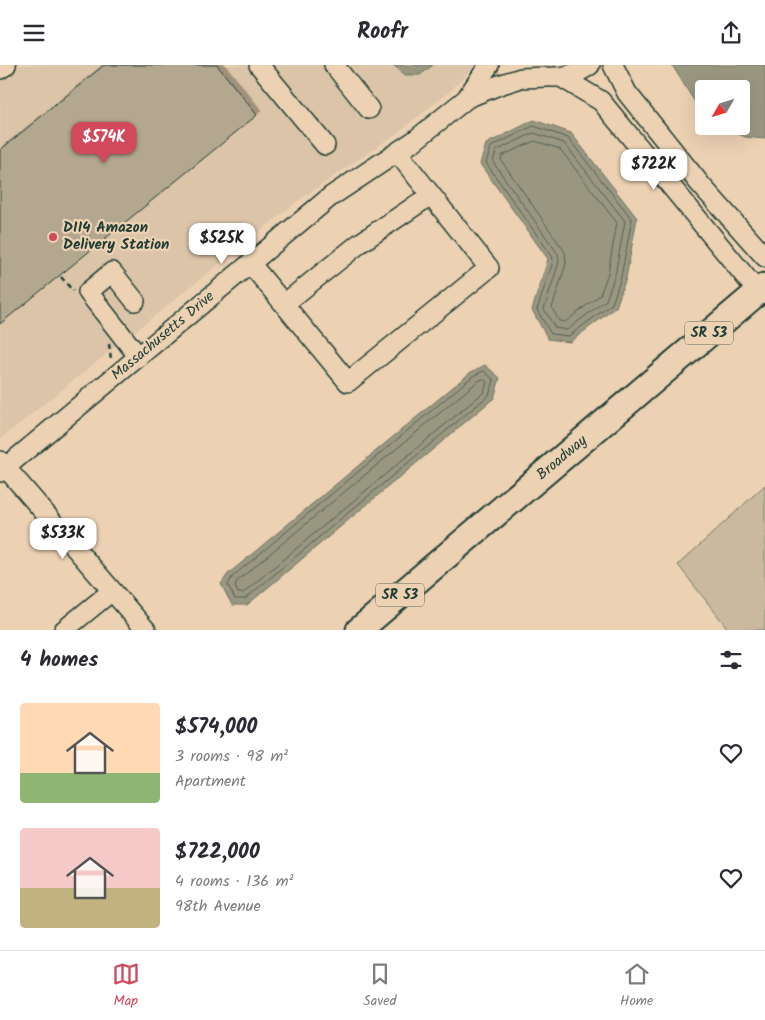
<!DOCTYPE html>
<meta charset="utf-8">
<style>
body{margin:0;font-family:Kalam,sans-serif;background:#f7f7f7;color:#2b2b33;height:100vh;display:flex;flex-direction:column;font-size:19px;white-space:nowrap}
*{box-sizing:border-box;margin:0}
p{font-size:16px;color:#7c7c81}
.icon{flex:none;width:28px;height:28px;fill:none;stroke:currentColor;stroke-width:2;stroke-linecap:round;stroke-linejoin:round}
.map{position:relative;height:565px;overflow:hidden}
.drawer{display:flex;flex-direction:column;background:#fff;flex:1}
.drawer>*{flex:none}
.needle{width:32px;rotate:231deg}
.tools{position:absolute;left:695px;top:15px;display:grid;gap:10px}
.tools a{display:grid;place-items:center;width:55px;height:55px;border-radius:5px;background:#fff;box-shadow:0 5px 20px #0002;font-size:25px}
.price{position:absolute;translate:-50% -42px;padding:0 11px;border-radius:10px;background:#fff;color:#222;font-size:16px;line-height:32px;filter:drop-shadow(0 1px 2px #0008)}
.price::after{content:'';position:absolute;left:50%;top:30px;width:15px;height:11px;margin-left:-8px;background:inherit;clip-path:polygon(0 0,100% 0,50% 100%)}
.price.current{background:#d1495b;color:#fff}
ul{padding:0;list-style:none}
li{display:flex;align-items:center;gap:15px;height:125px;padding:0 20px}
li span{display:grid;place-items:center;flex:none;width:140px;height:100px;border-radius:5px;color:#555}
li>.icon{margin-inline-start:auto}
span .icon{width:60px;height:60px;fill:#fffc;stroke-width:1}
li b{font-size:21px}
h2{display:flex;justify-content:space-between;align-items:center;height:60px;padding:0 20px;font-size:21px}
header{display:flex;justify-content:space-between;align-items:center;height:65px;padding:0 20px;background:#fff;font-size:22px;font-weight:800}
.dock{display:flex;justify-content:space-around;align-items:center;height:70px;border-top:1px solid #e1e1e2;background:#fff;font-size:14px;color:#7c7c81}
.dock a{display:grid;justify-items:center;gap:2px}
.dock .current{color:#d1495b}
.map>svg:first-child{display:block}
</style>
<header><svg class="icon" aria-label="menu" viewBox="0 0 24 24"><path d="M4 6h16M4 12h16M4 18h16"/></svg>Roofr<svg class="icon" aria-label="share" viewBox="0 0 24 24"><path d="M12 15V3M7 8l5-5 5 5M5 13v7h14v-7"/></svg></header>
<div class="map">
<svg width="765" height="565" viewBox="0 0 765 565">
<defs>
<filter id="shadow"><feDropShadow dx="4.5" dy="-4.5" stdDeviation="0" flood-color="#0004"/></filter>
</defs>
<rect width="100%" height="100%" fill="#ecd1b3"/>
<filter id="ink" filterUnits="userSpaceOnUse"><feTurbulence type="fractalNoise" baseFrequency=".02" numOctaves="2"/><feDisplacementMap in="SourceGraphic" scale="10" xChannelSelector="R" yChannelSelector="G"/><feConvolveMatrix kernelMatrix="1 2 1 2 8 2 1 2 1" color-interpolation-filters="sRGB"/></filter>
<g filter="url(#ink)">
<path fill="#dbc4a8" d="M0,0H474L473,3L448,28L393,71L299,135L0,374Z"/>
<path fill="#cab99e" stroke="#747b69" d="M765,420V565H729L678,500Z"/>
<path fill="#9a9781" stroke="#697362" d="M393,0H433L420,10H405Z
M672,0H765V74L745,72L720,61H741V24H704V52Z
M534,55L571,68L637,153L626,213L616,242L570,277L548,274L532,245L548,194L480,99L486,79Z
M485,300L500,313L494,333L247,540H232L221,519L228,509L471,307Z"/>
<g fill="none" stroke-linecap="round" stroke-linejoin="round">
<path stroke="#506153" stroke-width="1" d="M534,61L568,73L632,154L621,212L612,239L569,271L551,269L537,245L553,196L552,191L486,98L491,82Z
M534,68L564,78L625,156L615,210L606,235L567,265L555,263L544,244L559,197L558,189L493,97L496,86Z
M535,76L560,84L617,158L608,208L600,230L565,257L559,256L552,243L566,199L565,187L501,95L502,91Z
M484,306L494,315L489,330L245,534H235L228,520L232,512L473,311Z
M483,314L487,317L484,327L243,528H238L235,521L237,516L477,317Z"/>
</g>
<path fill="#b3a790" stroke="#1f3d34" filter="url(#shadow)" d="M104,0H217L257,50L0,259V85Z"/>
<g fill="none" stroke-linecap="round" stroke-linejoin="round">
<g stroke="#1f3d34" stroke-width="22">
<path id="minor" d="M259,0L325,80
M334,0L369,44
M613,0L627,28L700,119L765,192
M0,4L6,0
M553,12C567,13 578,8 590,0
M561,12L601,36L758,227
M467,33L499,20L521,13L547,12
M250,198L348,317L489,203L397,87
M135,236L112,207L88,227L138,291
M284,239L360,178L431,130
M0,396L146,565
M0,407L330,132L414,76L466,34L489,0
M64,565L112,526"/>
</g>
<g stroke="#1f3d34" stroke-width="29">
<path id="major" d="M359,565L765,221"/>
</g>
<path stroke="#1f3d34" stroke-width="2.5" stroke-dasharray="5 4" stroke-linecap="butt" d="M61,212L73,226
M109,279L111,294"/>
<use href="#minor" stroke="#ecd1b3" stroke-width="19"/>
<use href="#major" stroke="#ecd1b3" stroke-width="25"/>
</g>
</g>
<circle fill="#d1495b" stroke="#ecd1b3" stroke-width="2" cx="53" cy="172" r="5"/>
<g text-anchor="middle" dominant-baseline="central" stroke-width="4.5" stroke-linejoin="round" paint-order="stroke">
<g fill="#ecd1b3" stroke="#5c695a" stroke-width="1">
<rect x="685" y="256.5" width="48" height="23" rx="4"/>
<rect x="376" y="518.5" width="48" height="23" rx="4"/>
</g>
<g font-size="14" font-weight="bold" fill="#1f3d34">
<text x="709" y="268">SR 53</text>
<text x="400" y="530">SR 53</text>
</g>
<g font-size="15" font-weight="bold" fill="#1f3d34" stroke="#ecd1b3" text-anchor="start">
<text x="63" y="163">DII4 Amazon<tspan x="63" dy="17">Delivery Station</tspan></text>
</g>
<g font-size="15" fill="#1f3d34" stroke="#ecd1b3">
<text transform="translate(163 271) rotate(-40)">Massachusetts Drive</text>
<text transform="translate(562 393) rotate(-40)">Broadway</text>
</g>
</g>
</svg>
<div class="tools">
<a><svg class="needle" viewBox="-14 -14 28 28"><path d="M0-13l5 13h-10z" fill="#e53935"/><path d="M0 13l5-13h-10z" fill="#7c7c81"/></svg></a>
</div>
<b class="price current" style="left:104px;top:99px">$574K</b>
<b class="price" style="left:654px;top:126px">$722K</b>
<b class="price" style="left:222px;top:200px">$525K</b>
<b class="price" style="left:63px;top:495px">$533K</b>
</div>
<section class="drawer">
<h2>4 homes<svg class="icon" aria-label="filters" viewBox="0 0 24 24"><path d="M4 7h16M4 17h16"/><circle cx="9" cy="7" r="2"/><circle cx="15" cy="17" r="2"/></svg></h2>
<ul>
<li><span style="background:linear-gradient(#ffd9b3 70%,#8fb573 0)"><svg class="icon" aria-label="home" viewBox="0 0 24 24"><path d="M3 11l9-7 9 7M6 9v11h12V9"/></svg></span><div><b>$574,000</b><p>3 rooms · 98 m²</p><p>Apartment</p></div><svg class="icon" aria-label="heart" viewBox="0 0 24 24"><path d="M12 20l-8-8c-3-5 5-10 8-4 3-6 11-1 8 4z"/></svg></li>
<li><span style="background:linear-gradient(#f6c9c9 60%,#c2b280 0)"><svg class="icon" aria-label="home" viewBox="0 0 24 24"><path d="M3 11l9-7 9 7M6 9v11h12V9"/></svg></span><div><b>$722,000</b><p>4 rooms · 136 m²</p><p>98th Avenue</p></div><svg class="icon" aria-label="heart" viewBox="0 0 24 24"><path d="M12 20l-8-8c-3-5 5-10 8-4 3-6 11-1 8 4z"/></svg></li>
</ul>
</section>
<nav class="dock">
<a class="current"><svg class="icon" aria-label="map" viewBox="0 0 24 24"><path d="M3 6l6-2 6 2 6-2v14l-6 2-6-2-6 2zM9 4v14M15 6v14"/></svg>Map</a>
<a><svg class="icon" aria-label="saved" viewBox="0 0 24 24"><path d="M7 4h10v16l-5-4-5 4z"/></svg>Saved</a>
<a><svg class="icon" aria-label="home" viewBox="0 0 24 24"><path d="M3 11l9-7 9 7M6 9v11h12V9"/></svg>Home</a>
</nav>
